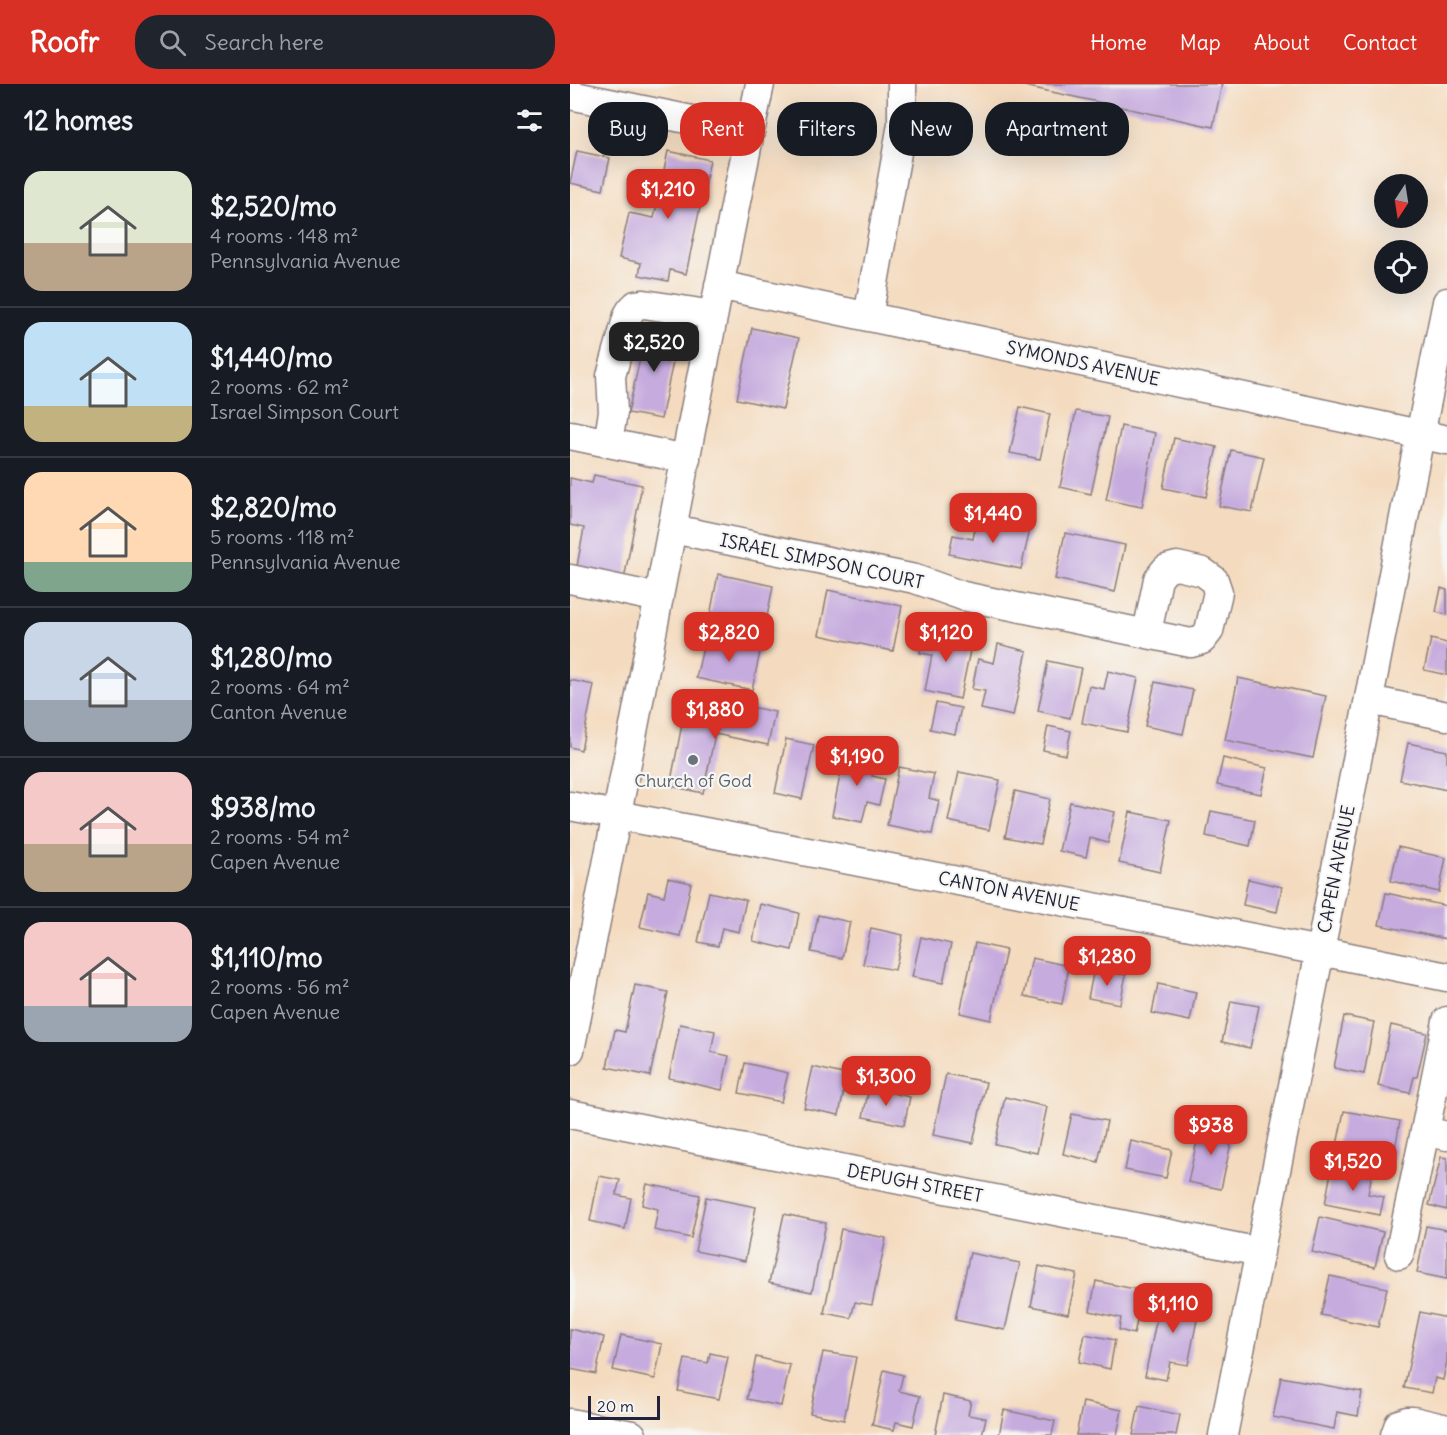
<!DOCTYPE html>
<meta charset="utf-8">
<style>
body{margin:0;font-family:Delius,sans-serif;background:#20242c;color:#f1f3f6;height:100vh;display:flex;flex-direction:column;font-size:22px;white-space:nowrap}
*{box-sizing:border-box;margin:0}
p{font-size:20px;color:#9ea1a6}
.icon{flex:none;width:33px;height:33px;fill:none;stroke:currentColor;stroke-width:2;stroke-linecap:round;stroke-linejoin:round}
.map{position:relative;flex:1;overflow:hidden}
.drawer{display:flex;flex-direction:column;background:#171b24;width:570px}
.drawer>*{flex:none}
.top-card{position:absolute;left:18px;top:18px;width:570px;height:54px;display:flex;gap:12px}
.needle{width:39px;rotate:192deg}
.buttons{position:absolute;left:804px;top:90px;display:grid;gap:12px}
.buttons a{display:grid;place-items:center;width:54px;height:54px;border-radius:50%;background:#171b24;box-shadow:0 6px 24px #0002;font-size:30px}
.scale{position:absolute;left:18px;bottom:15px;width:72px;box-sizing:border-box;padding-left:6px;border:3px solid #22223b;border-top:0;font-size:16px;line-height:21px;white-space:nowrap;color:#22223b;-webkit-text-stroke:4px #f6f6f2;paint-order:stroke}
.price{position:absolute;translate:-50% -51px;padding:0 14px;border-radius:12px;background:#d93025;color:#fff;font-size:20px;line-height:39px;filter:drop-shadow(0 2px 3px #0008)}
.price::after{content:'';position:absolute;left:50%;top:36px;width:18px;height:14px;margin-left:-9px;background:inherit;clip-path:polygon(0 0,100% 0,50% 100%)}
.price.active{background:#222;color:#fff}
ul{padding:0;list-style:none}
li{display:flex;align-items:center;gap:18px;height:150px;padding:0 24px}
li+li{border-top:2px solid #363941}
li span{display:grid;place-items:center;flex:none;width:168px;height:120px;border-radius:18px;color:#555}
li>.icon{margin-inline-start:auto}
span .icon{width:72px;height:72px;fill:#fffc;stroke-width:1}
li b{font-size:26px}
h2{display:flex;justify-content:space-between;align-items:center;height:72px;padding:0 24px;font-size:26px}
.tag{padding:0 21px;border-radius:24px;background:#171b24;box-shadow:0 6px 24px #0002;font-size:21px;line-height:54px}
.tag.active{background:#d93025;color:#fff}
header{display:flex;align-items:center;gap:36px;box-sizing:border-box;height:84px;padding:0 30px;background:#d93025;color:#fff}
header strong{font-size:28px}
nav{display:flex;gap:33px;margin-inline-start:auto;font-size:21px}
.search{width:420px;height:54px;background:#20242c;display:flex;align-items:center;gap:15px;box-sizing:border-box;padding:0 21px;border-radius:24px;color:#9ea1a6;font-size:22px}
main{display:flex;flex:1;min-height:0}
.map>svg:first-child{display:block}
</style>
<header>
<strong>Roofr</strong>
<div class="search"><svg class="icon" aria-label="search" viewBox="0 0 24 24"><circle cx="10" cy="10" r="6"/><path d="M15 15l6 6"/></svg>Search here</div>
<nav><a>Home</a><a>Map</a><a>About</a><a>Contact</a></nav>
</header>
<main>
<section class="drawer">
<h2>12 homes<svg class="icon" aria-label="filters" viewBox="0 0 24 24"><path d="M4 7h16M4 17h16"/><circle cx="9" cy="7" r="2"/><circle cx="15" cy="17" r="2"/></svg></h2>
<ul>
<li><span style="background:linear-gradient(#dfe7d0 60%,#b9a48a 0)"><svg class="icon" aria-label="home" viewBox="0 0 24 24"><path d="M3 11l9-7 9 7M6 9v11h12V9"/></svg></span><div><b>$2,520/mo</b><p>4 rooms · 148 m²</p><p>Pennsylvania Avenue</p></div></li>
<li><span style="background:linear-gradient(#bfe0f5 70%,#c2b280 0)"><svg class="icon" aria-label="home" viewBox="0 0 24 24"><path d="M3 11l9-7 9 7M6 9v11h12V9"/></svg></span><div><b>$1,440/mo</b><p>2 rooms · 62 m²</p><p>Israel Simpson Court</p></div></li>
<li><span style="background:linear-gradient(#ffd9b3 75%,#7fa58c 0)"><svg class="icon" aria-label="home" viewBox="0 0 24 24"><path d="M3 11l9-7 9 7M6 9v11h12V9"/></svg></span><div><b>$2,820/mo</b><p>5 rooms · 118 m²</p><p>Pennsylvania Avenue</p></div></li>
<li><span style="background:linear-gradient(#c9d6e8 65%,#9aa5b1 0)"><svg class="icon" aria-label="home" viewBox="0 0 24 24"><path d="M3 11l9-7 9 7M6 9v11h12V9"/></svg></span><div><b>$1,280/mo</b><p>2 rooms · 64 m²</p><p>Canton Avenue</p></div></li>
<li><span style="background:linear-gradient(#f6c9c9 60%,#b9a48a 0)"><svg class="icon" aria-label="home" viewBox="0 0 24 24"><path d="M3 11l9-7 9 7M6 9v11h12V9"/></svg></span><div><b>$938/mo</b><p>2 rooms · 54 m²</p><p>Capen Avenue</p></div></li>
<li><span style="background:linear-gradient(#f6c9c9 70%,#9aa5b1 0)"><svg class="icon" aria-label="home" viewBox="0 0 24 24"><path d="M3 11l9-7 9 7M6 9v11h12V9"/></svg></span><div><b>$1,110/mo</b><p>2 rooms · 56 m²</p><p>Capen Avenue</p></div></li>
</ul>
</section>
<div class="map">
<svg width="877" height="1351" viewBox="0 0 877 1351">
<rect width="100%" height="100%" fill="#f6f6f2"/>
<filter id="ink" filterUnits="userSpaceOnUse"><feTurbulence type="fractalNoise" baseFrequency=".0167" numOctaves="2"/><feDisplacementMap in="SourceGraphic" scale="12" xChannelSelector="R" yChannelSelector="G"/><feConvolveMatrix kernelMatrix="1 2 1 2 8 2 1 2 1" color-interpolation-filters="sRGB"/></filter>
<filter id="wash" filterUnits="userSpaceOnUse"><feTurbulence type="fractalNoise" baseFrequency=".008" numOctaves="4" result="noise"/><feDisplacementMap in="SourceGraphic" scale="24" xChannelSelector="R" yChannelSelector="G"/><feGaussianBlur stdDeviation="1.35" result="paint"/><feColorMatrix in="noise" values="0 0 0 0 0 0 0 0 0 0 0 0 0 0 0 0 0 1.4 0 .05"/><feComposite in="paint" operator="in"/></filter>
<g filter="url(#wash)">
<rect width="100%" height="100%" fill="#f4dbbf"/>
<g id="blocks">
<path fill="#c6abde" d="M445,0H652L643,43Z
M7,67L40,74L33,106L0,99Z
M98,67L140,76L116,190L100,186L98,197L69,191L71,179L49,174L59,129L84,134Z
M77,242L109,249L91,335L58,329Z
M182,244L229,254L213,325L167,315Z
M450,323L480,330L470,375L440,369Z
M506,327L538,333L521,410L490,403Z
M551,342L585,349L572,423L536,416Z
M604,354L647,363L636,413L593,404Z
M661,366L694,373L682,428L649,422Z
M24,391L72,401L54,496L6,488L14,444L0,441V394L22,399Z
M407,434L460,445L451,485L379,470L383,451L403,455Z
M495,449L555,461L545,508L485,495Z
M148,490L203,502L195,543L140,532Z
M871,504L877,506V531L866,528Z
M258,506L332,522L323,567L249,551Z
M355,546L402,557L390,615L355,607L362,571L350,569Z
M136,551L191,563L182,606L126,594Z
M861,555L877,559V591L854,586Z
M428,560L457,567L443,632L411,625L415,607L402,605L408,575L424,579Z
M478,577L511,584L500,634L468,627Z
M538,587L568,594L557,648L512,639L519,602L534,605Z
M668,594L756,612L743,674L655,656Z
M0,596L24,601L11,666L0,663Z
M585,598L623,606L613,650L575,642Z
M148,616L205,628L198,661L145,650L133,709L100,702L114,630L144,637Z
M366,619L391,624L385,650L360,645Z
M478,642L501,647L496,671L473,666Z
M216,655L244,661L232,715L205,709Z
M838,659L877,667V706L830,696Z
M275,667L306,674L302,692L315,695L309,721L297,718L292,738L262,732Z
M653,674L697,684L691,710L647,701Z
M329,683L364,690L359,714L369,717L362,750L317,741Z
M389,688L430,696L419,746L378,737Z
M445,707L480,715L470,760L435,753Z
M500,718L545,728L538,759L520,754L516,773L489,767Z
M641,727L685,736L680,762L636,752Z
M560,728L601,736L590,788L549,779Z
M828,763L876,774L869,808L821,797Z
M98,794L121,799L110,852L70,843L78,808L94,812Z
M678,795L712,803L707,828L673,821Z
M139,808L176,816L169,848L152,844L148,862L128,858Z
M816,809L877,822V855L809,841Z
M190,820L229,829L222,866L183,857Z
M248,831L280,838L272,874L241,868Z
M301,844L333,851L325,886L293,880Z
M351,853L381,860L373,899L342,893Z
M405,859L436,866L421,936L390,929Z
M462,874L499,882L492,920L454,912Z
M524,885L556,891L550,920L518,914Z
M588,900L626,908L620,937L582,929Z
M65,901L98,908L80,992L37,983L45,946L55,948Z
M661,917L689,922L680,964L652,958Z
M774,932L804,938L794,990L764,984Z
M110,940L145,947L141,968L159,972L152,1006L99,994Z
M821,941L857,949L847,993H844L840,1009L808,1002Z
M175,979L218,989L211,1018L169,1009Z
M243,983L277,991L269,1031L234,1024Z
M376,990L416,998L403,1059L363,1051Z
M299,1004L340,1013L334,1041L293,1033Z
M435,1013L477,1023L467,1069L425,1060Z
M774,1027L830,1037L823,1076L766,1066Z
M502,1030L537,1037L528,1078L493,1070Z
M631,1038L664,1045L651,1105L618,1098Z
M561,1057L602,1066L596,1094L555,1086Z
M871,1073L877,1074V1126L859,1121Z
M762,1083L802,1090L798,1110L814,1113L810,1131L755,1120Z
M29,1092L50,1096L46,1111L61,1114L55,1145L20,1137Z
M77,1100L130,1111L121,1154L84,1146L88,1125L72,1121Z
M136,1113L186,1123L175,1177L125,1167Z
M214,1130L256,1139L242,1208L199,1199Z
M750,1133L813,1148L805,1183L742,1168Z
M856,1142L877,1146V1195L847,1189Z
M271,1145L316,1154L302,1221L285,1218L281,1234L254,1229Z
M400,1169L450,1179L435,1246L385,1236Z
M469,1182L507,1190L498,1230L461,1222Z
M760,1192L817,1204L808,1243L751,1231Z
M526,1197L574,1207L564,1250L549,1246L551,1234L520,1227Z
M592,1208L631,1216L618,1281L600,1278L596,1296L575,1292Z
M850,1228L877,1234V1277L873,1296L865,1294L862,1309L834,1304Z
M0,1245L34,1253L26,1290L0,1285Z
M515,1250L545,1256L540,1285L509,1278Z
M51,1251L92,1260L85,1295L43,1286Z
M253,1268L286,1273L274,1336L240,1329Z
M140,1269L158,1273L149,1315L108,1307L115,1275L138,1279Z
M186,1273L220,1281L211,1322L177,1315Z
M314,1286L333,1291L329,1307L350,1312L343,1342L326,1338L324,1346L302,1341Z
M711,1293L792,1308L788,1332L767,1328L764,1345L703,1333Z
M373,1311L401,1317L398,1331L416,1334L412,1351H365Z
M513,1318L552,1326L547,1351H506Z
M569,1322L610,1331L606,1351H563Z
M434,1326L485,1337L482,1351H429Z"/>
</g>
</g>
<g filter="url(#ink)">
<use href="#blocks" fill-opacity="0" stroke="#8b7e7d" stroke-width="1.5"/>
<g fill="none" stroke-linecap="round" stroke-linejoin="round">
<g stroke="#8b7e7d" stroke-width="31">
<path id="minor" d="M0,11L180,48
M149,201L877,356
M298,233L332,40V0
M0,351L116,375
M38,359L43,328L41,292L58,231L61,226L66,221L74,220L143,231
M103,445L345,495L393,512L621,559L632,556L639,547L648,508L644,496L633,488L607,482L596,485L588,495L577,549
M0,495L89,514
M799,616L877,632
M0,722L750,867L877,893
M877,937L855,1047L877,1052
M0,966C66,645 123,321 190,0
M0,1030L690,1168
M829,1171L855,1047
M0,1339L62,1351
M653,1351L750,867L850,351L877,218
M825,1351L829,1340L837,1337H843L877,1345"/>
</g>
<use href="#minor" stroke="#fff" stroke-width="28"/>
</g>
</g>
<circle fill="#6b7280" stroke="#f6f6f2" stroke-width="2" cx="123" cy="676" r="6"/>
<g text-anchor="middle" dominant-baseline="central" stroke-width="4.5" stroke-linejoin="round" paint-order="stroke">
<g font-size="18" fill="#22223b" stroke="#f6f6f2">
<text transform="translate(513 279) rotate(12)">SYMONDS AVENUE</text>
<text transform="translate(252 477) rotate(12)">ISRAEL SIMPSON COURT</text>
<text transform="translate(766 785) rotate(-79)">CAPEN AVENUE</text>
<text transform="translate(439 807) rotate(11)">CANTON AVENUE</text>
<text transform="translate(345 1099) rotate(11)">DEPUGH STREET</text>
</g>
<g font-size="18" fill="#5b616d" stroke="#f6f6f2">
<text x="123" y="696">Church of God</text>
</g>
</g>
</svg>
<div class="buttons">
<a><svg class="needle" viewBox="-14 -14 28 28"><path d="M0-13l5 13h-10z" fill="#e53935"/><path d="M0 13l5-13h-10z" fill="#9ea1a6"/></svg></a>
<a><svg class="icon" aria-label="locate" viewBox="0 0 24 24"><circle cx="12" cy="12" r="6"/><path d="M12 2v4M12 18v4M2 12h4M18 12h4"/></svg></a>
</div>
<div class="scale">20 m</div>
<b class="price" style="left:98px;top:136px">$1,210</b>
<b class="price active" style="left:84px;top:289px">$2,520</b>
<b class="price" style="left:423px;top:460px">$1,440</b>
<b class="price" style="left:159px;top:579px">$2,820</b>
<b class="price" style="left:376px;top:579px">$1,120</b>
<b class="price" style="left:145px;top:656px">$1,880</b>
<b class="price" style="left:287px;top:703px">$1,190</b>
<b class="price" style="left:537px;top:903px">$1,280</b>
<b class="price" style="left:316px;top:1023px">$1,300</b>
<b class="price" style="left:641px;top:1072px">$938</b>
<b class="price" style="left:783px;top:1108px">$1,520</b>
<b class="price" style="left:603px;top:1250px">$1,110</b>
<div class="top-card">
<a class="tag">Buy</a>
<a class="tag active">Rent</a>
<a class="tag">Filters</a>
<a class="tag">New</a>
<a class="tag">Apartment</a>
</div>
</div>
</main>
